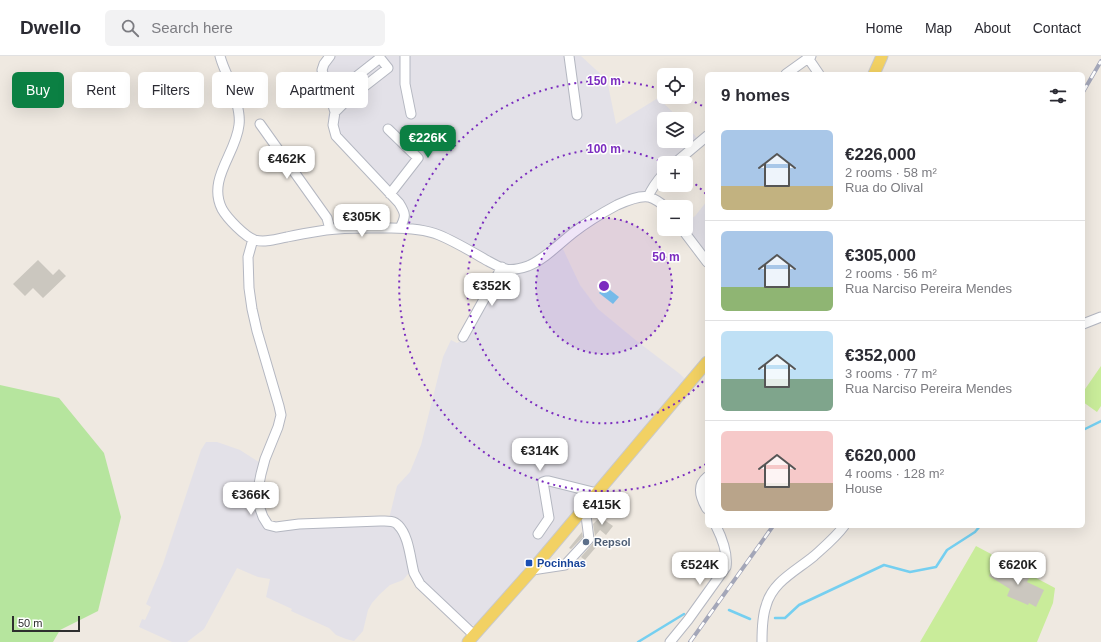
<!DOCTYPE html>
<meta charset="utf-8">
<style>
body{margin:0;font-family:Helvetica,sans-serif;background:#f2f2f3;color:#2b2b33;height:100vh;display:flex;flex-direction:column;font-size:15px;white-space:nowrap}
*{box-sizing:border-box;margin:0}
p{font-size:13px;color:#7c7c81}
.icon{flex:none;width:22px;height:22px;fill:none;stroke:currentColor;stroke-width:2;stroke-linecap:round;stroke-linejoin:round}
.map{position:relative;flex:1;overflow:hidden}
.drawer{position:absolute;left:705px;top:16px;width:380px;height:456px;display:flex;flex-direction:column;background:#fff;border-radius:6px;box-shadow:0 4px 16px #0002}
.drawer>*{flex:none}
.banner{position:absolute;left:12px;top:16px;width:380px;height:36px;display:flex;gap:8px}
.controls{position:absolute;left:657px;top:12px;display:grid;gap:8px}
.controls a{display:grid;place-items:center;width:36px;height:36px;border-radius:6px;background:#fff;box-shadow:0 4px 16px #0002;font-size:20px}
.scale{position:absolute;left:12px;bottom:10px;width:68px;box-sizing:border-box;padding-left:4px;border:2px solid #2e2e2e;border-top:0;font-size:11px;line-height:14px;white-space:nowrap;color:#2e2e2e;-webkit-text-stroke:3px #fff;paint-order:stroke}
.price{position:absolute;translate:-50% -34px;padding:0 9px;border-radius:8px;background:#fff;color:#222;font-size:13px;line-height:26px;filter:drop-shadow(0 1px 2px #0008)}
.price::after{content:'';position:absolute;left:50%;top:24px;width:12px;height:9px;margin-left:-6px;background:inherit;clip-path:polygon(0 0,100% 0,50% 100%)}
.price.selected{background:#0b8043;color:#fff}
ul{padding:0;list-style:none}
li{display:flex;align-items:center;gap:12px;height:100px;padding:0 16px}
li+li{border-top:1px solid #e1e1e2}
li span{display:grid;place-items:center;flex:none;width:112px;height:80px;border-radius:6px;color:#555}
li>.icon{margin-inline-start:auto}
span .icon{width:48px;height:48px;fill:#fffc;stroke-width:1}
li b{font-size:17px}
h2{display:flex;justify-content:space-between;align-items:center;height:48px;padding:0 16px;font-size:17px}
.pill{padding:0 14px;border-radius:6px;background:#fff;box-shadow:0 4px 16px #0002;font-size:14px;line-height:36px}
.pill.selected{background:#0b8043;color:#fff}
header{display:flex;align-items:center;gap:24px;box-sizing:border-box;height:56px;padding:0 20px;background:#fff;border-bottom:1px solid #e1e1e2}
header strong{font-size:19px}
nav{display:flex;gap:22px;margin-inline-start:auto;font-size:14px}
.search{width:280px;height:36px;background:#f2f2f3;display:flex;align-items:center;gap:10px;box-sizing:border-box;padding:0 14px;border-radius:6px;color:#7c7c81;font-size:15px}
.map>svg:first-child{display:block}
</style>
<header>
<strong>Dwello</strong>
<div class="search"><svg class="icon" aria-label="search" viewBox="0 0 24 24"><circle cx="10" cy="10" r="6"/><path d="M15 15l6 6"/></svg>Search here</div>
<nav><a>Home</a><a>Map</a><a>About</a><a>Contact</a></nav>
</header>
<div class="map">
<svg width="1101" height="586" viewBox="0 0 1101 586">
<rect width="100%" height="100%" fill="#efe9e1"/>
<path fill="#e3e1e8" d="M324,0H581L607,24L616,68L658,42L680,63H664V85H686V69L697,82L700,90L680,107H664V121L646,137L606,158L559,188L563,193L580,229L598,253L638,286L680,318L685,323L479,569H468L422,530L416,515L408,518L403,524L390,529L380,538L372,547L368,554L363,575L354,585L346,583L336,579L329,572L291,555L292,553L266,541L270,523L258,521L237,512L204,573L187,586H172L139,571L142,563L145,564L151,551L146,548L163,508L201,394L206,386H217L240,394L262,408L261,465L268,471L388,467L397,430L410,416L421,389L443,301L451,284L457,287L466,282L502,212L437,177L405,172L406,157L339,83L335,68L328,65V60L331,53L321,22L316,17L321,4Z
M707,145V205L686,173V167L695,160Z"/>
<path fill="#b6e59e" d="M0,329L59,342L104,397L121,461L98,555L60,574L53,586H0Z"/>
<path fill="#c9ec9a" d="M1101,310V350L1097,356L1083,346V336Z
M976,490L1055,532L1053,547L1037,586H920Z"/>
<path fill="#75cff0" d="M605,230L619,241L613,248L599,237Z"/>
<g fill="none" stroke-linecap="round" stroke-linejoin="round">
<path stroke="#75cff0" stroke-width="2.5" d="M1083,374L1101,365
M729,554L750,563
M775,562H785L799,549L884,509L910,516L936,511L947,494L975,476L980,470
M638,586L684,558"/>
</g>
<path fill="#cbc7bf" d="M38,204L53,219L59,213L66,220L43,242L33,232L25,240L13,228Z
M600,461L613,470L606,479L600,474L595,480L593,468Z
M582,476L583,481L571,493L569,492Z
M594,486L597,490L585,504L581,501Z
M995,509L1018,522L1021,516L1030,520L1027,526L1044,534L1036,551L1029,547L1028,549L1007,540L1010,533L989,520Z"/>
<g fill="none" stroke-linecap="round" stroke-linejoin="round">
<g stroke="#b4b7c1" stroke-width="11">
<path id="minor" d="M220,0C222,8 225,14 228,21C233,35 241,55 239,69C236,98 207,123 222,153C227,162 245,181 255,184C266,187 276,183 287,181C300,178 313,176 326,174C347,171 369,172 391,172C407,172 424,173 439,179C456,186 472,196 488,205C494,208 500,212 506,213C513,215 522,212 528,210C545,203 559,188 573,177C587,166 602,157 617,149C626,145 639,139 649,141C655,143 661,147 665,151
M330,0L324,8L322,14L335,56L333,69L336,80L399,147C406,158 406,160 400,172
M405,0V28L411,58
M569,0L577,59
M808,2L819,18
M786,18L811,0
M335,56L347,44L388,12L380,2L343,31L342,40L347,44
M260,68L327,162L330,173
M388,73L418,102L390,138
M675,107L707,80
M648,141C652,131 657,125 664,117
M682,173L707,206
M253,183L248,201L249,232L252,253L257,275L279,350L281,359L278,371L265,403L261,418L258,433V447L263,461L268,469L276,471L299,468L380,465C386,465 394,464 398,469C409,480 410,502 414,517C416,521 418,524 420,528L474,579
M1083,268L1101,261
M463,281L502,211
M707,421C696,430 701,443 707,453
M538,478L549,462L543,426L546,425H549L597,437
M532,514L565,509L589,483L585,452
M670,586L688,564L726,511C728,497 722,482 716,470
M762,586C762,574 762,561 766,550C772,526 796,515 814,500C824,491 836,481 844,470"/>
</g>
<g stroke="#c9c9c9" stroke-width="13">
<path id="major" d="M874,18L882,0
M468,586L532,514L707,306"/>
</g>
<use href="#minor" stroke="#fff" stroke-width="9"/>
<use href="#major" stroke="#f2d163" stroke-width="11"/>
<g stroke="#a3a6b8" stroke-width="4">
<path id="rail" d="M1083,36L1101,5
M690,586L773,470"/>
</g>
<use href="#rail" stroke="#fff" stroke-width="2.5" stroke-dasharray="8" stroke-linecap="butt"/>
</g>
<circle cx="604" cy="230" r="68" fill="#7b2cbf" fill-opacity=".12"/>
<g fill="none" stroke="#7b2cbf" stroke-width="2" stroke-dasharray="2 4">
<circle cx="604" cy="230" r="68"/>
<path d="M707 321A137 137 0 1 1 664 107M686 121A137 137 0 0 1 707 139"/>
<path d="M706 408A205 205 0 1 1 664 34M684 41A205 205 0 0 1 706 52"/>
</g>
<circle fill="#5c6f8a" stroke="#fff" stroke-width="1.5" cx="586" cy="486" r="4"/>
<rect fill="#1a4fb4" stroke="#fff" stroke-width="1.5" x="525" y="503" width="8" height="8" rx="2"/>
<g text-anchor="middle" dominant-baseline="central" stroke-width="3" stroke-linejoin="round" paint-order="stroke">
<g font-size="11" font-weight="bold" fill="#4e5e75" stroke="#fff" text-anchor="start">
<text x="594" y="486">Repsol</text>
</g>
<g font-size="11" font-weight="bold" fill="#164399" stroke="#fff" text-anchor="start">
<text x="537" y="507">Pocinhas</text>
</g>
</g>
<circle cx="604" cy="230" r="6" fill="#7b2cbf" stroke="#fff" stroke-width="2"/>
<g font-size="12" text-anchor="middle" font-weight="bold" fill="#7b2cbf" stroke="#fff" stroke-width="3" stroke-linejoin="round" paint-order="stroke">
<text x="604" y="29">150 m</text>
<text x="604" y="97">100 m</text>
<text x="666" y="205">50 m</text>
</g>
</svg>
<div class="controls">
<a><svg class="icon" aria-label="locate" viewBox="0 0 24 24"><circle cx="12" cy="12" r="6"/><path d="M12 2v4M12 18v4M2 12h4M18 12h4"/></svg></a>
<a><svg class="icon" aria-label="layers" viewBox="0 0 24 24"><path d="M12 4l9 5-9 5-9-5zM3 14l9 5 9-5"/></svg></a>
<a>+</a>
<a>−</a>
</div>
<div class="scale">50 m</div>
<b class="price selected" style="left:428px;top:103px">€226K</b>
<b class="price" style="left:287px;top:124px">€462K</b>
<b class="price" style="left:362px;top:182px">€305K</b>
<b class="price" style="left:492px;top:251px">€352K</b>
<b class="price" style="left:540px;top:416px">€314K</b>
<b class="price" style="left:251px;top:460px">€366K</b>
<b class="price" style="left:602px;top:470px">€415K</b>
<b class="price" style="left:700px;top:530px">€524K</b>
<b class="price" style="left:1018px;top:530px">€620K</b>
<div class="banner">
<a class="pill selected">Buy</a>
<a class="pill">Rent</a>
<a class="pill">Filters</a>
<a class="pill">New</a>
<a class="pill">Apartment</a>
</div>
<section class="drawer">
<h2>9 homes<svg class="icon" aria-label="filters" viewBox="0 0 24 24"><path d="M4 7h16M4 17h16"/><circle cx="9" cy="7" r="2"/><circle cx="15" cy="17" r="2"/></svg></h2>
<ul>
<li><span style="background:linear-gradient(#a9c7e8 70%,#c2b280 0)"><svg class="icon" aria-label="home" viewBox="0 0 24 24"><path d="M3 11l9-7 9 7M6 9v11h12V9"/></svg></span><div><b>€226,000</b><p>2 rooms · 58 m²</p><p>Rua do Olival</p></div></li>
<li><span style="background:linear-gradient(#a9c7e8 70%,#8fb573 0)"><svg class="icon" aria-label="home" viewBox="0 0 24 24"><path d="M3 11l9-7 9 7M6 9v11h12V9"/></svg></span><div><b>€305,000</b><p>2 rooms · 56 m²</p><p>Rua Narciso Pereira Mendes</p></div></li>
<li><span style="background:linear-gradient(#bfe0f5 60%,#7fa58c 0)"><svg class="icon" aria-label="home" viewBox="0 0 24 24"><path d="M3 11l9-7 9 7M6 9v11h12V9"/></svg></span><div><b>€352,000</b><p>3 rooms · 77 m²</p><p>Rua Narciso Pereira Mendes</p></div></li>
<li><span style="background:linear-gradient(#f6c9c9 65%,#b9a48a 0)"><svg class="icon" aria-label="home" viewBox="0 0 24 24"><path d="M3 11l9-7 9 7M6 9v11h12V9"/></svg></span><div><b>€620,000</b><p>4 rooms · 128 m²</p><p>House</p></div></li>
</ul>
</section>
</div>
